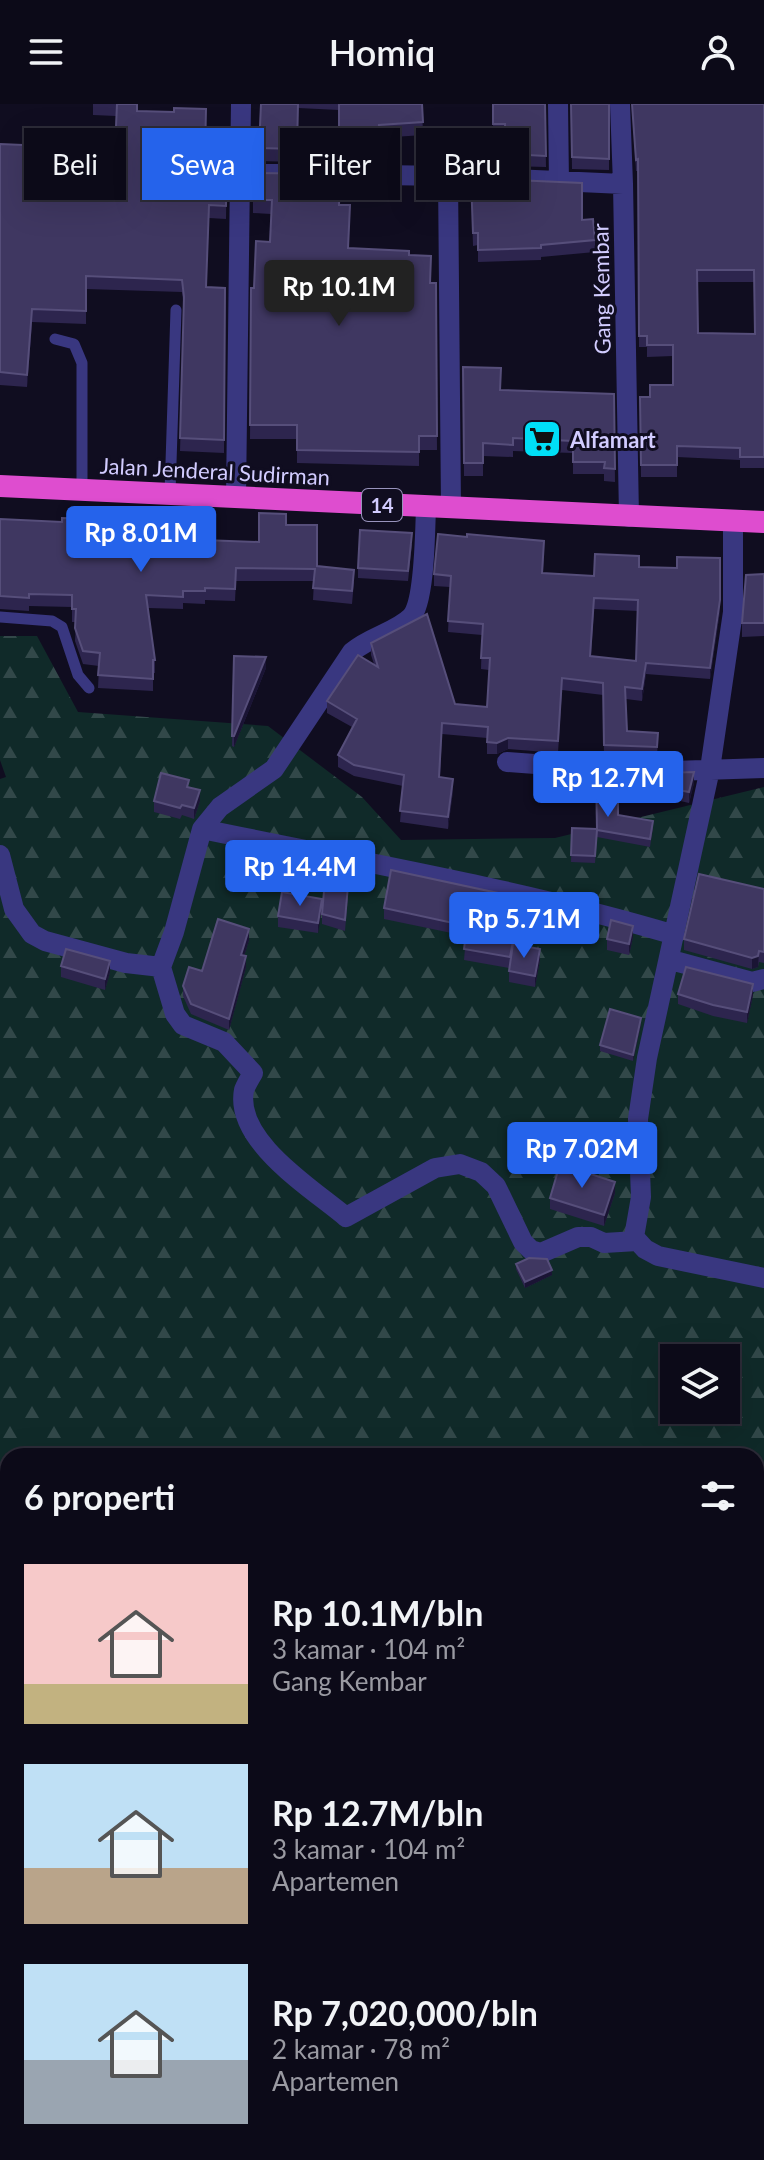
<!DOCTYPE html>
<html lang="id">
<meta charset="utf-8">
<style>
body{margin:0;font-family:Lato,sans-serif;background:#1a1825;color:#f1f3f6;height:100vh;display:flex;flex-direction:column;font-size:30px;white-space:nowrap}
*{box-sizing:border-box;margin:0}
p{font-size:26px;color:#9a9aa2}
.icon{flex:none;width:44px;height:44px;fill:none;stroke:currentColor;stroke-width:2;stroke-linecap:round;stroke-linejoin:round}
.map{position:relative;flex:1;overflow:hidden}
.sheet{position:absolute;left:0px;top:1344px;width:764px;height:712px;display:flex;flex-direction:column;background:#0c0a18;border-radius:24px 24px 0 0;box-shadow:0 8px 32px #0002,0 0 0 2px #2c2b37}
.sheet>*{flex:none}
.hud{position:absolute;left:24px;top:24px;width:716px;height:72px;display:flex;gap:16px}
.controls{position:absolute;left:660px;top:1240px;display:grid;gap:16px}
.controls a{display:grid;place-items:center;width:80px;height:80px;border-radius:0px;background:#0c0a18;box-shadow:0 8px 32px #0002,0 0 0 2px #2c2b37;font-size:40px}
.price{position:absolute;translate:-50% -68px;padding:0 18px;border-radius:8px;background:#2563eb;color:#fff;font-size:26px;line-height:52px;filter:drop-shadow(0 2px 4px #0008)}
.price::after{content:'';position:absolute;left:50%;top:48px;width:24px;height:18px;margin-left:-12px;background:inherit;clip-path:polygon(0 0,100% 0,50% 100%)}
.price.active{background:#222;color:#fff}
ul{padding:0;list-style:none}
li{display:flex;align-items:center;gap:24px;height:200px;padding:0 24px}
li span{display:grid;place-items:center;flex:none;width:224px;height:160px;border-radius:0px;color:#555}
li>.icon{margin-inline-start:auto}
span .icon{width:96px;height:96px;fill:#fffc;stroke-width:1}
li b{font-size:34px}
h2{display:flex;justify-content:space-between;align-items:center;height:96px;padding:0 24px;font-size:34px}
.pill{padding:0 28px;border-radius:0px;background:#0c0a18;box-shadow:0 8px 32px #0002,0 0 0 2px #2c2b37;font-size:28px;line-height:72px}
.pill.active{background:#2563eb;color:#fff}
header{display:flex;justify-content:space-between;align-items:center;height:104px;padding:0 24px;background:#0c0a18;font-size:36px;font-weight:600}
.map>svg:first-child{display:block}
</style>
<header><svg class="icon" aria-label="menu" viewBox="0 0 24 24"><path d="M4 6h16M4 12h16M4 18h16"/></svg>Homiq<svg class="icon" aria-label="person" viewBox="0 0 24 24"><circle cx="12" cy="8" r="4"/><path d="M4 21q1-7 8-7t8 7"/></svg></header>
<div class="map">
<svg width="764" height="2056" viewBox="0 0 764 2056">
<defs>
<pattern id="forest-firs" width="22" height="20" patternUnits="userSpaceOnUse" patternTransform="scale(2)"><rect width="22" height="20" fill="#102a29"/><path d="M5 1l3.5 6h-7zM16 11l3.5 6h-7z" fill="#324849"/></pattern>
<pattern id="water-ripples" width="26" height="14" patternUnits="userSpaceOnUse" patternTransform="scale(2)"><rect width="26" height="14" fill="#0a1f41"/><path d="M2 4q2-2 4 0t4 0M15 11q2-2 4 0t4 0" fill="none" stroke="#2d3e5e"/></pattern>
</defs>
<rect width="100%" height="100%" fill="#100d20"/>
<path fill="url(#forest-firs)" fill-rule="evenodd" d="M0,532H37L78,608L268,622L362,693L401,736L555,734L764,683V1611L756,1607V1352H8V1930L0,1924V675L6,673L0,656ZM674,1254H726V1306H674Z
M764,1877V2056H89L85,2048H756V1881Z
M0,1982L8,1987V2048H60L63,2055L1,2056Z"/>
<path fill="url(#water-ripples)" d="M0,1924L8,1930V1987L0,1982Z"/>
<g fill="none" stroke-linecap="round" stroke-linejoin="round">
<path stroke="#393780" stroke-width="11" d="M55,235L74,240L82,259V386
M170,389L176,206
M0,513L52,517L62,523L78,571L89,584"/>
<path stroke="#393780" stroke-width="20" d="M558,0L559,79
M620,0L623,80
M240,70L241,0
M312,70L448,72
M236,393L240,70H280
M426,403C425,426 425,498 411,513C396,528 369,533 352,548L274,665L220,703L202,725L174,828L161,863L175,910L183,921L224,938L253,969C250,974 246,981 244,986C234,1037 313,1085 346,1113L435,1064L460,1060L481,1068L496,1082L523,1138L531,1146L541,1149L578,1133H591L604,1139L637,1137
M451,404L448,72L623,80L629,413
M733,418V508L710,665L647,954L638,1015L641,1093L634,1133L645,1145L658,1152L764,1174
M507,658L643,668L764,664
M202,725C360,758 521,785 675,831
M0,751L14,805L32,830L45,837L126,859L161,863
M671,856L752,878L764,875
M756,1657L764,1658"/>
<path stroke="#de4dcf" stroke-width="22" d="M0,382L764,418"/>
</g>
<path fill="#2d254e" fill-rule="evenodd" d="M93,0H138L137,7L205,50H227L226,115L209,114L206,183L225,184L224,349L180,347L184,204L182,188L86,185V220L32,218L27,283L0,281V40L115,45L116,12L93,11Z
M261,0H422L423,31L379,34V58H339V6L298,4L297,58L259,57Z
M493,0H545L546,63L506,62L505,31L493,32Z
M571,0H609V66L572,65Z
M632,0H764V364H740V356L677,353V373H641L640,293H650L673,281V252L647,253V243H639L638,67H636ZM697,178H754L755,230L698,229Z
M253,69L339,101L348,144L409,151L430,179H436L437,346H419V362L297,359V335H250L251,184H254L270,138L271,110L253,109Z
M471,74L582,116L595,136V148L541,153V156L478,158V141L473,142Z
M463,263L501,286L614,290L615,378L604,377V370H573V349L513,347V353L483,352V372H464Z
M0,415L146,426L203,436L259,438L286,421L317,462L354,478L352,500L313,496L314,477H236L235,497L205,496V500L183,499V505L148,504L155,556V569H153V587L98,584L99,562L83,560L75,537L76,518H72V503L29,502V507L0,505Z
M412,440L408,477L358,474V464Z
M544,448L543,469L594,472L639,463L720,507L710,575L646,570L642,597L626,595L627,627L658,629L657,655L604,652L603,591L562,586L558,649L508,645L497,650H487V634L442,630L440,673L453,687L448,725L400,718L403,682L354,672L338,663V651L352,623L327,609V597L374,560L371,551V539L455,600L487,603L489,566L481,565L482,531L448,528L450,483L434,482V470ZM594,505L638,507L636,557L591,552Z
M764,470V532L742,533V519Z
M234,552L266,564L234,643L232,642Z
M694,679L689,699L663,693V683Z
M189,683L200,697L194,715L182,711L180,715L154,708V697Z
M618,711L653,724L650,743L597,733L595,759L571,758L572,724L596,725Z
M350,768L345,827L322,820V810Z
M764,785V859L759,858L758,863L752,865L684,846V835Z
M322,795L318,829L278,823V812Z
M384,804H521L515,840L540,856L535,883L509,878V864L464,856L466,832L384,815Z
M633,833L629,851L607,846V835Z
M249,836L244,852L246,863L229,926L191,910L183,892V882L202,867Z
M61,862L110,868L105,886L61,873Z
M678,890L753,891L747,919L713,912L678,900Z
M641,920L633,957L600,947V941Z
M615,1089L604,1122L550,1105V1094Z
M516,1160L552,1171L525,1184L516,1165Z"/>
<path fill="#1a1434" d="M32,205V218L27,283V271Z
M720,496V507L710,575V564Z
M266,553V564L234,643V632Z
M646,559V570L642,597V585Z
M508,634V645L497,650V639Z
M694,668V679L689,699V688Z
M453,675V687L448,725V713Z
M200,686V697L194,715V704Z
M521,794V804L510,864V853Z
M322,795V806L318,829V819Z
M633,822V833L629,851V840Z
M249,825V836L241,862V851Z
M540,845V856L535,883V872Z
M759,847L758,863L752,865V854Z
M246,852V863L229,926V915Z
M110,857V868L105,886V875Z
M753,880V891L747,919V908Z
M641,914V920L633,957V951Z
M615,1078V1089L604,1122V1111Z
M552,1166V1171L525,1184V1178Z"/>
<path fill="#3f3761" stroke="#564e7a" stroke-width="2" fill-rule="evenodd" d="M117,0H137V7L174,8V4L206,5L205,50H227L226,102L209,101L206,183L225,184L224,336L180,334L184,193L182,176L86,172V207L32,205L27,271L0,268V40L115,45Z
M261,0H298L297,45L259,44Z
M339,0H422L423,18L379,21V46L339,45Z
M493,0H545L546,52L506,50L505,20H493Z
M571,0H609V55L572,53Z
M632,0H764V353H740V344L677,342V361H641L640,293H650V281H673V241H647V232H639L638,55L636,56ZM697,166H754L755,230L698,229Z
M253,69L340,70L339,101H350L348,144L409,147V151L431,152L430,179H436L437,332H419V348L297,346V321H250L251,184H254L256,137L270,138L272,96H253Z
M471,74L582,79V116L593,115L595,136L541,141V144L478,146V129H473Z
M463,263L501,264L500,286L614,290L615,365L604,364L605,358H573V337L513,334V341L483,339V359H464Z
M259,409L286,410V421H317V462L354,466L352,487L313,484L315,465L236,464L235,485L205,484V487H183V493L146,491L155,556H153V575L98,571L100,549L83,547L75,524L76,505H72V491L29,490V494L0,492V415L62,418V414L146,416V426L203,428V436L259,438Z
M360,426L412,429L408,467L358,464Z
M438,430L467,433V430L544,437L542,469L594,472L595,450L639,452V463L677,464V453L720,454V496L710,564L646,559L642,585L625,583L627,627L658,629L657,643L604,641L603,579L562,574L558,637L508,634L497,639L487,638L488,623L442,619L439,673L453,675L448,713L400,707L404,671L354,661L338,651L357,615L327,597L358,551L378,563L371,539L427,510L455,600L487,603L490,554H481L483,520L448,517L451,472L434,470ZM594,494L638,496L636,557L590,552Z
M764,470V519H742L746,471Z
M234,552L266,553L234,632H232Z
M694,668L689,688L663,683L665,669Z
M161,669L189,676L187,683L200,686L194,704L182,701L180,704L154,697Z
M596,670L618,672V711L653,717L650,735L597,726L595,752L571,751L572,724L597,725Z
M327,753L350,758L345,816L322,810Z
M391,766L521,794L510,853L464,845L467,822L384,804Z
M699,770L764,785V848L759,847L758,852L752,854L684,835Z
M282,788L322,795L318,819L278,812Z
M218,815L249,825L241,851L246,852L229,915L191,900L183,882L189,863L202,867Z
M611,816L633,822L629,840L607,835Z
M513,840L540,845L535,872L509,867Z
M66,845L110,857L105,875L61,862Z
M686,863L753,880L747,908L713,901L678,890Z
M610,905L641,914L633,951L600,941Z
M560,1060L615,1078L604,1111L550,1094Z
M529,1154L547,1155L552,1166L525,1178L516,1160Z"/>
<defs>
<g id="supermarket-square" transform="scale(2)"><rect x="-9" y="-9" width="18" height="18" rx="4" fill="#00dff7" stroke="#100d20"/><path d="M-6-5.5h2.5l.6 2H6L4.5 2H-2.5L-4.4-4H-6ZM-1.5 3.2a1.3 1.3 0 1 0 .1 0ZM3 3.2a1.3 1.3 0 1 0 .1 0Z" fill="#111"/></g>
</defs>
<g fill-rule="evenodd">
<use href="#supermarket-square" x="542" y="335"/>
</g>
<g text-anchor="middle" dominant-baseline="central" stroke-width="6" stroke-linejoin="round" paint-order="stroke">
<rect fill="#100d20" stroke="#9893bc" stroke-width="2" x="362" y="385" width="40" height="32" rx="6"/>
<g font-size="20" font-weight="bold" fill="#d2ccff">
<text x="382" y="401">14</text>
</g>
<g font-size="22" fill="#d2ccff" stroke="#100d20">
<text transform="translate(601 185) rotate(-91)">Gang Kembar</text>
<text transform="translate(215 367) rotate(3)">Jalan Jenderal Sudirman</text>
</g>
<g font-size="22" font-weight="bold" fill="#d2ccff" stroke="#100d20" text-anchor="start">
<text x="570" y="335">Alfamart</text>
</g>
</g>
</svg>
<div class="controls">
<a><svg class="icon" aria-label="layers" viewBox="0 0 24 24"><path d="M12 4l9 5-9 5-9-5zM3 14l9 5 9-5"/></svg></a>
</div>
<b class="price active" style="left:339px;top:224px">Rp 10.1M</b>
<b class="price" style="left:141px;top:470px">Rp 8.01M</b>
<b class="price" style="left:608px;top:715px">Rp 12.7M</b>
<b class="price" style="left:300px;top:804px">Rp 14.4M</b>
<b class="price" style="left:524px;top:856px">Rp 5.71M</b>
<b class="price" style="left:582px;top:1086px">Rp 7.02M</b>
<div class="hud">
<a class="pill">Beli</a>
<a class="pill active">Sewa</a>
<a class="pill">Filter</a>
<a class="pill">Baru</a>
</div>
<section class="sheet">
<h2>6 properti<svg class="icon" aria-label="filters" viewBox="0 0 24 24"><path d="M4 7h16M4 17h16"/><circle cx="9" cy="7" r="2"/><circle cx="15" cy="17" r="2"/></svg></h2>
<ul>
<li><span style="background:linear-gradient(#f6c9c9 75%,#c2b280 0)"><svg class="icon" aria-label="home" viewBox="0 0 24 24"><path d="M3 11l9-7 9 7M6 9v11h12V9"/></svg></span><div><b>Rp 10.1M/bln</b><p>3 kamar · 104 m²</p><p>Gang Kembar</p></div></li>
<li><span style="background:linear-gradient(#bfe0f5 65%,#b9a48a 0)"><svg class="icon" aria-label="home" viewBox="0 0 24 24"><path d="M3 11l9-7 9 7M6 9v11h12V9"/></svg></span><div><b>Rp 12.7M/bln</b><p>3 kamar · 104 m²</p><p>Apartemen</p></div></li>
<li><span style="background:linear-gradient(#bfe0f5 60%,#9aa5b1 0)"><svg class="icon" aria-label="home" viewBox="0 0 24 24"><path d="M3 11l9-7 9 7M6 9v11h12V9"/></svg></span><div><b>Rp 7,020,000/bln</b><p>2 kamar · 78 m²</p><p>Apartemen</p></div></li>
</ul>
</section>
</div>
